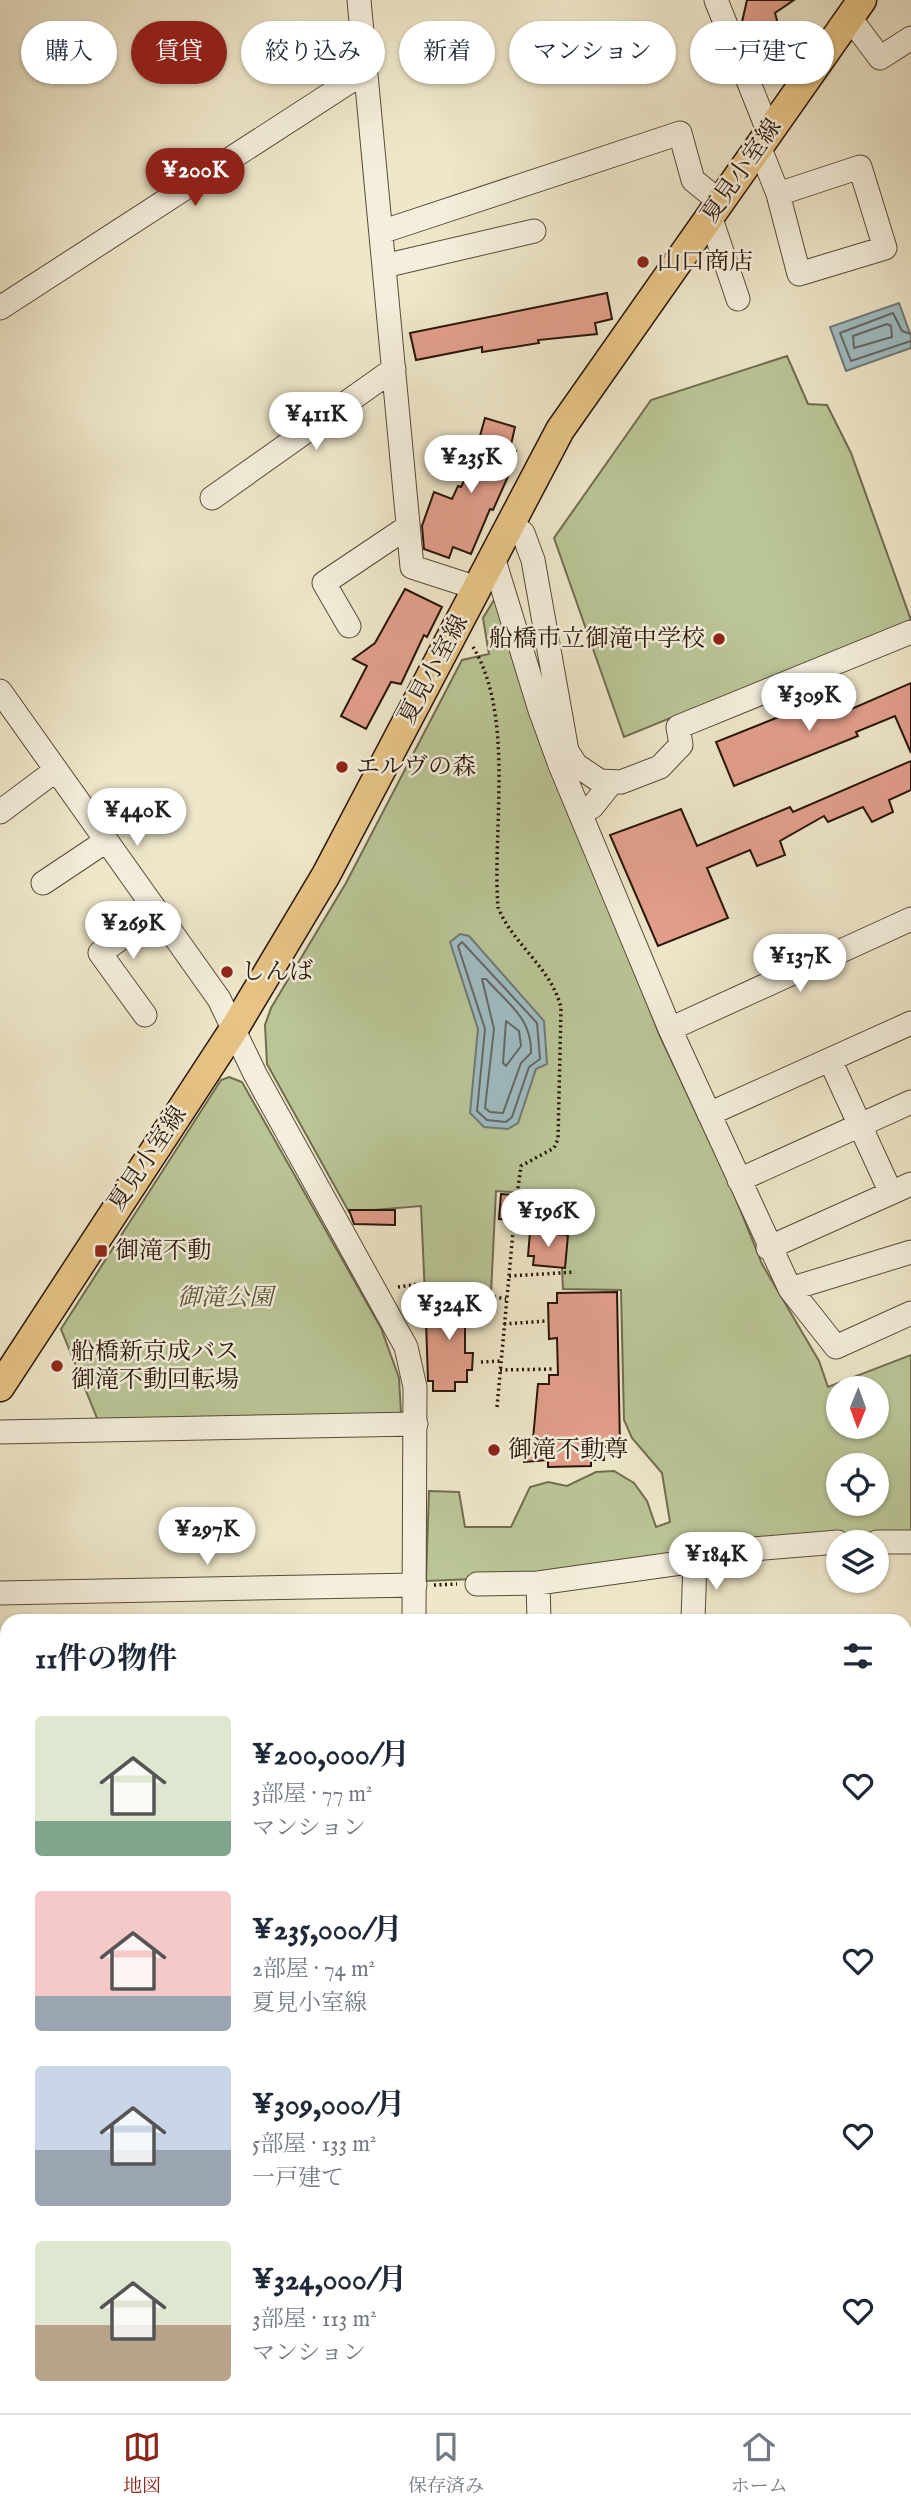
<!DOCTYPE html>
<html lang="ja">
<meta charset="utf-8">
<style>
body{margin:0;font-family:"IM FELL English","Noto Serif JP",serif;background:#f2f2f3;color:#1f2937;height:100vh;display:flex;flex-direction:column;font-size:26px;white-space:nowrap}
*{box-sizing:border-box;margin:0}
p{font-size:23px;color:#747a83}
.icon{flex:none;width:38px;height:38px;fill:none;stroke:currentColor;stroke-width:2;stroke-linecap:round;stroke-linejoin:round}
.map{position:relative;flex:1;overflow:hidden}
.drawer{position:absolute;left:0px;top:1614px;width:912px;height:800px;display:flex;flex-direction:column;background:#fff;border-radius:21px 21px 0 0;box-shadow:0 2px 5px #0004}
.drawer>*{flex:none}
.top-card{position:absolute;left:21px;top:21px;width:870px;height:63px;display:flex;gap:14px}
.needle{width:46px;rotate:181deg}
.fabs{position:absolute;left:826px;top:1376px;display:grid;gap:14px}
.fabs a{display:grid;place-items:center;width:63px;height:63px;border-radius:50%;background:#fff;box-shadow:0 2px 5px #0004;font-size:35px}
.price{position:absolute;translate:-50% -60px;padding:0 16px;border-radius:24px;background:#fff;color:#222;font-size:23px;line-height:46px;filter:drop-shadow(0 2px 4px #0008)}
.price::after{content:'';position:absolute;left:50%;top:42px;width:21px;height:16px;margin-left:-10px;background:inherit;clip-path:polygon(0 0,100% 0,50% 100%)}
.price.active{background:#8f2418;color:#fff}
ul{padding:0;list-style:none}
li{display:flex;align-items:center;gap:21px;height:175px;padding:0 35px}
li span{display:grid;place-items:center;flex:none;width:196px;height:140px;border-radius:7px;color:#555}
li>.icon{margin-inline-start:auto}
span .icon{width:84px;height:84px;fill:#fffc;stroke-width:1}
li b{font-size:30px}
h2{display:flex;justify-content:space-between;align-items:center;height:84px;padding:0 35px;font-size:30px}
.pill{padding:0 24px;border-radius:32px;background:#fff;box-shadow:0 2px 5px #0004;font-size:24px;line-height:63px}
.pill.active{background:#8f2418;color:#fff}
.dock{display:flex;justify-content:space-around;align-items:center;height:98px;border-top:2px solid #e0e1e3;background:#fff;font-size:19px;color:#747a83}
.dock a{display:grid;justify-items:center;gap:4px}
.dock .active{color:#8f2418}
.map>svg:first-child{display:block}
</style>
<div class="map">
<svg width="911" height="2413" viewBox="0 0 911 2413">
<rect width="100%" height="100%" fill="#eee7ca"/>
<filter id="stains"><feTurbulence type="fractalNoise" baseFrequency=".00286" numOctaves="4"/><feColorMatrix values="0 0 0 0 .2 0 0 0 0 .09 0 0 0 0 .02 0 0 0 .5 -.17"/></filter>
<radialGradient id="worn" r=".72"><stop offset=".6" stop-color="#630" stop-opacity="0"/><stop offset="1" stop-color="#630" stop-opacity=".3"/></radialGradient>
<path fill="#bac596" stroke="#716d4f" stroke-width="2" fill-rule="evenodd" d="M787,356L808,404L827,405L851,453L911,620L624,737L554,538L651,400Z
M500,590L579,829L659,1034L731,1187L762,1264L819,1361L828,1387L911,1355V1538L845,1537L547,1576L426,1581L429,1491L459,1492L465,1527H511L530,1487L548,1482L567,1486L596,1472L614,1471L634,1483L647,1501L656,1527L670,1522L662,1473L632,1438L624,1420L621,1290L563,1289L560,1227L534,1224L537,1194L496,1191L491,1293L425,1296L421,1206L349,1212L267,1064L265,1025L271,1008L346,883L462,660L489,654L483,618ZM838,1388H877V1426H838ZM838,1465H877V1503H838Z
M229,1077L242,1082L381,1328L399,1378L401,1413L99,1423L61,1329L221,1080Z"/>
<path fill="#9fbcc2" stroke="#6f7978" stroke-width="2" d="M899,303L911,336V348L846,371L830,327Z
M460,934L469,936L544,1021L547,1064L536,1069L518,1123L508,1129L484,1127L470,1113L478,1029L450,942Z"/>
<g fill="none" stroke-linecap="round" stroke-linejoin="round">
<path stroke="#646865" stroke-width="2" d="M887,324L891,326L892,337L854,348L853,336Z
M911,334L902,331L893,313L840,333L851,361L911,341
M462,942L537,1023L540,1059L529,1067L512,1117L506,1122L487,1120L477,1111L485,1029L458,946Z
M482,979H486C508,1004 532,1018 531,1053L521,1063L503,1113L490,1112L485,1108L494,1029Z
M506,1021L519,1031L521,1046L506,1066L503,1063Z"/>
</g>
<path fill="#e39f8c" stroke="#281508" stroke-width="2" d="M747,0H794L775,13L777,20L771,30L760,34L751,32L742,22Z
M607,293L612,319L595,323L597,334L538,340L539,343L482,352V347L416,360L410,333Z
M485,418L515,427L510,449L516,451L510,472L493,510L490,509L471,554L453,547L449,558L424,549L422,526L434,492L452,499L458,486L461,487L464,481L467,482Z
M405,589L442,607L427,637L424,635L401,684L391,682L366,729L341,716L367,666L353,659L375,643Z
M911,683V753L895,716L856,732L858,736L734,786L716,742L839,693L847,711Z
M911,761V790L889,800L893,812L872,822L863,807L828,822L824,816L780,841L785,855L757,866L750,850L707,868L728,918L658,946L610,835L681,809L697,846L790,807L793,812Z
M501,1194L534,1197L532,1222L499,1219Z
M349,1210H395V1225L354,1224Z
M530,1232L568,1235L565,1268L533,1265L534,1256H528Z
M617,1292L620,1447H604V1460H591V1466L548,1467V1460L524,1462V1439H533L538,1384H549V1375H558L557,1338L549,1339L548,1303H557V1293Z
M430,1299L481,1301L480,1317H465V1353H473L472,1370H467V1382H455V1391H433V1381H428L426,1321H429Z"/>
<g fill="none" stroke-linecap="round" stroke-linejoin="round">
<g stroke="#5a4a38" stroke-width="25">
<path id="minor" d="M359,0L412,567L477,588
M716,0L769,133
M850,18L880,58L911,38
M759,146L778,194L860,167L885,248L799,274L778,194
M710,216L738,299
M381,232L680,133L693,180L720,202
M384,266L534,231
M0,308L366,71
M212,498L394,369
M510,524L523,533L533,560L567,751L576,765L600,781L621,782L660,767L681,745L678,727L911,632
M493,557L540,710L560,765L670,1029L790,1289L836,1347L911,1313
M349,626L324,583L406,528
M0,691L219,999L255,1074L406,1347L415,1387L414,1620
M579,811L592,807L612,782
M0,812L56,770
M43,883L106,841
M145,1015L100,953L157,913
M670,1029L911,919
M830,1060L891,1193
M709,1114L911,1023
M739,1180L911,1102
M768,1248L911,1184
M790,1289L911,1252
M0,1432L416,1424
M877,1542H911
M538,1583L539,1620
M477,1584L538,1583L695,1561L741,1550L838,1542
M0,1593L415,1585
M693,1620L695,1561
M905,1677H911
M905,1861H911
M905,1993L911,1992
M905,2290L911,2296
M343,2410L404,2413"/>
</g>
<g stroke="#281508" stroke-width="31">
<path id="major" d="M0,1387L234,1029L326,875L560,430L862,0"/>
</g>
<path stroke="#281508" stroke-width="3.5" stroke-dasharray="2 3.5" stroke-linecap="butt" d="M473,647C515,716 492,829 498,907C512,944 552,968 561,1008L558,1139L554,1148L521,1166L517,1195
M514,1227L545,1228
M509,1276L575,1272
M429,1285L506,1299
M398,1287L420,1284
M504,1324L546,1321
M481,1362L501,1361
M500,1370L554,1369
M497,1407L514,1221
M434,1585L457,1584
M0,2261H7"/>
<use href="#minor" stroke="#f4efdd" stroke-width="23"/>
<use href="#major" stroke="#e7c485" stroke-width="28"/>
</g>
<g fill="#8f2418" stroke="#f4efdd" stroke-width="2.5">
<circle cx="643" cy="262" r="7"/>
<circle cx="719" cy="639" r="7"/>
<circle cx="342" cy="767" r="7"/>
<circle cx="227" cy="972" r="7"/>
<rect x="94" y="1244" width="14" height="14" rx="3.5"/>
<circle cx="57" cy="1366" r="7"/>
<circle cx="494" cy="1450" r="7"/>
</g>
<g text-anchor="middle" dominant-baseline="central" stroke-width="5" stroke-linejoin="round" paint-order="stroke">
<g font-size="24" fill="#281508" stroke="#f4efdd">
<text transform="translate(742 171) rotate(-55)">夏見小室線</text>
<text transform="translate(434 670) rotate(-62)">夏見小室線</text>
<text transform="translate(148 1159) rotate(-56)">夏見小室線</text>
</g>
<g font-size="24" fill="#281508" stroke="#f4efdd" text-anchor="start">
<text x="657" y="262">山口商店</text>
<text x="705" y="639" text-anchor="end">船橋市立御滝中学校</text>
<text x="356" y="767">エルヴの森</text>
<text x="241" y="972">しんば</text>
<text x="115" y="1251">御滝不動</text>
<text x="71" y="1352">船橋新京成バス<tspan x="71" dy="28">御滝不動回転場</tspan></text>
<text x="508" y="1450">御滝不動尊</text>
</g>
<g font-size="24" font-style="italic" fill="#5b533a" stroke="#f4efdd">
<text x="225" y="1298">御滝公園</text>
</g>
</g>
<rect width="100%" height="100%" filter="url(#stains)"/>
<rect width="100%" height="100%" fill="url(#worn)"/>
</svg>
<div class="fabs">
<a><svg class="needle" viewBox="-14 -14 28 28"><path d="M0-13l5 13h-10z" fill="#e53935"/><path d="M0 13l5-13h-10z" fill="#747a83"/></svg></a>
<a><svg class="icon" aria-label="locate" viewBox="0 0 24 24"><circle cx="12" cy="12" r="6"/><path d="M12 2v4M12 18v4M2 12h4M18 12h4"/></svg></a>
<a><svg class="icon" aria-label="layers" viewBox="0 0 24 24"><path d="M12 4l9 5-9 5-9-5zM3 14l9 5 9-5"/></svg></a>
</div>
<b class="price active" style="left:195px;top:208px">¥200K</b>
<b class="price" style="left:316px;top:452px">¥411K</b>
<b class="price" style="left:471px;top:495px">¥235K</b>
<b class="price" style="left:809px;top:733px">¥309K</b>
<b class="price" style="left:137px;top:848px">¥440K</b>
<b class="price" style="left:133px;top:961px">¥269K</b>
<b class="price" style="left:800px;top:994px">¥137K</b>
<b class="price" style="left:548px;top:1249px">¥196K</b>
<b class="price" style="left:449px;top:1342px">¥324K</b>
<b class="price" style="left:207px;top:1567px">¥297K</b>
<b class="price" style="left:716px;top:1592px">¥184K</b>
<div class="top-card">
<a class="pill">購入</a>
<a class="pill active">賃貸</a>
<a class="pill">絞り込み</a>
<a class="pill">新着</a>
<a class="pill">マンション</a>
<a class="pill">一戸建て</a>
</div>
<section class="drawer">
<h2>11件の物件<svg class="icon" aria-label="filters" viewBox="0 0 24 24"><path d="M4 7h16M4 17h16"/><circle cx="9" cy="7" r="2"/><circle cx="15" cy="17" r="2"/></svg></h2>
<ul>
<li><span style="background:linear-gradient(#dfe7d0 75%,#7fa58c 0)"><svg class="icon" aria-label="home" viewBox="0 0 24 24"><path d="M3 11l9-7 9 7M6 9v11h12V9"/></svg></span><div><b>¥200,000/月</b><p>3部屋 · 77 m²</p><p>マンション</p></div><svg class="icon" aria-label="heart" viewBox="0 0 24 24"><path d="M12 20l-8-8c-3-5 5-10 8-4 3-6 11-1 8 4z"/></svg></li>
<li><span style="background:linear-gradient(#f6c9c9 75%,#9aa5b1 0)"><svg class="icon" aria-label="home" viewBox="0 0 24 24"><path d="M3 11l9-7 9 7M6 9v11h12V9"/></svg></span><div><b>¥235,000/月</b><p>2部屋 · 74 m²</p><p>夏見小室線</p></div><svg class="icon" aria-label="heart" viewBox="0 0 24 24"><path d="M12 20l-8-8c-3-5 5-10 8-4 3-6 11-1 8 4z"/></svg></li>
<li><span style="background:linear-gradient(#c9d6e8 60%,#9aa5b1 0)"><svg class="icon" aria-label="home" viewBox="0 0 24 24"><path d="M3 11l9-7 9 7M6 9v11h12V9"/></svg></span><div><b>¥309,000/月</b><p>5部屋 · 133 m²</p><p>一戸建て</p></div><svg class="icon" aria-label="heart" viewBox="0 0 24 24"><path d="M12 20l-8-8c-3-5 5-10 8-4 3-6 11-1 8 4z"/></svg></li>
<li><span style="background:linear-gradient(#dfe7d0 60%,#b9a48a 0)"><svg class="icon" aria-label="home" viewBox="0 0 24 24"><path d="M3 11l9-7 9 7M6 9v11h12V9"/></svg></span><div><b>¥324,000/月</b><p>3部屋 · 113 m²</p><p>マンション</p></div><svg class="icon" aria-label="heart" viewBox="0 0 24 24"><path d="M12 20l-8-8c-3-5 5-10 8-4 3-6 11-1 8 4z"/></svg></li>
</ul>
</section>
</div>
<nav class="dock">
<a class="active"><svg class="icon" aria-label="map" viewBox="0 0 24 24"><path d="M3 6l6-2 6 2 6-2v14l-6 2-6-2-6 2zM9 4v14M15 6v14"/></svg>地図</a>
<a><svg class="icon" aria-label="saved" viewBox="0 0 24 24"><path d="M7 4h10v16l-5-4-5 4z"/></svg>保存済み</a>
<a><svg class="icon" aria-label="home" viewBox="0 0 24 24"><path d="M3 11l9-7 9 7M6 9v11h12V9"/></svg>ホーム</a>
</nav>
